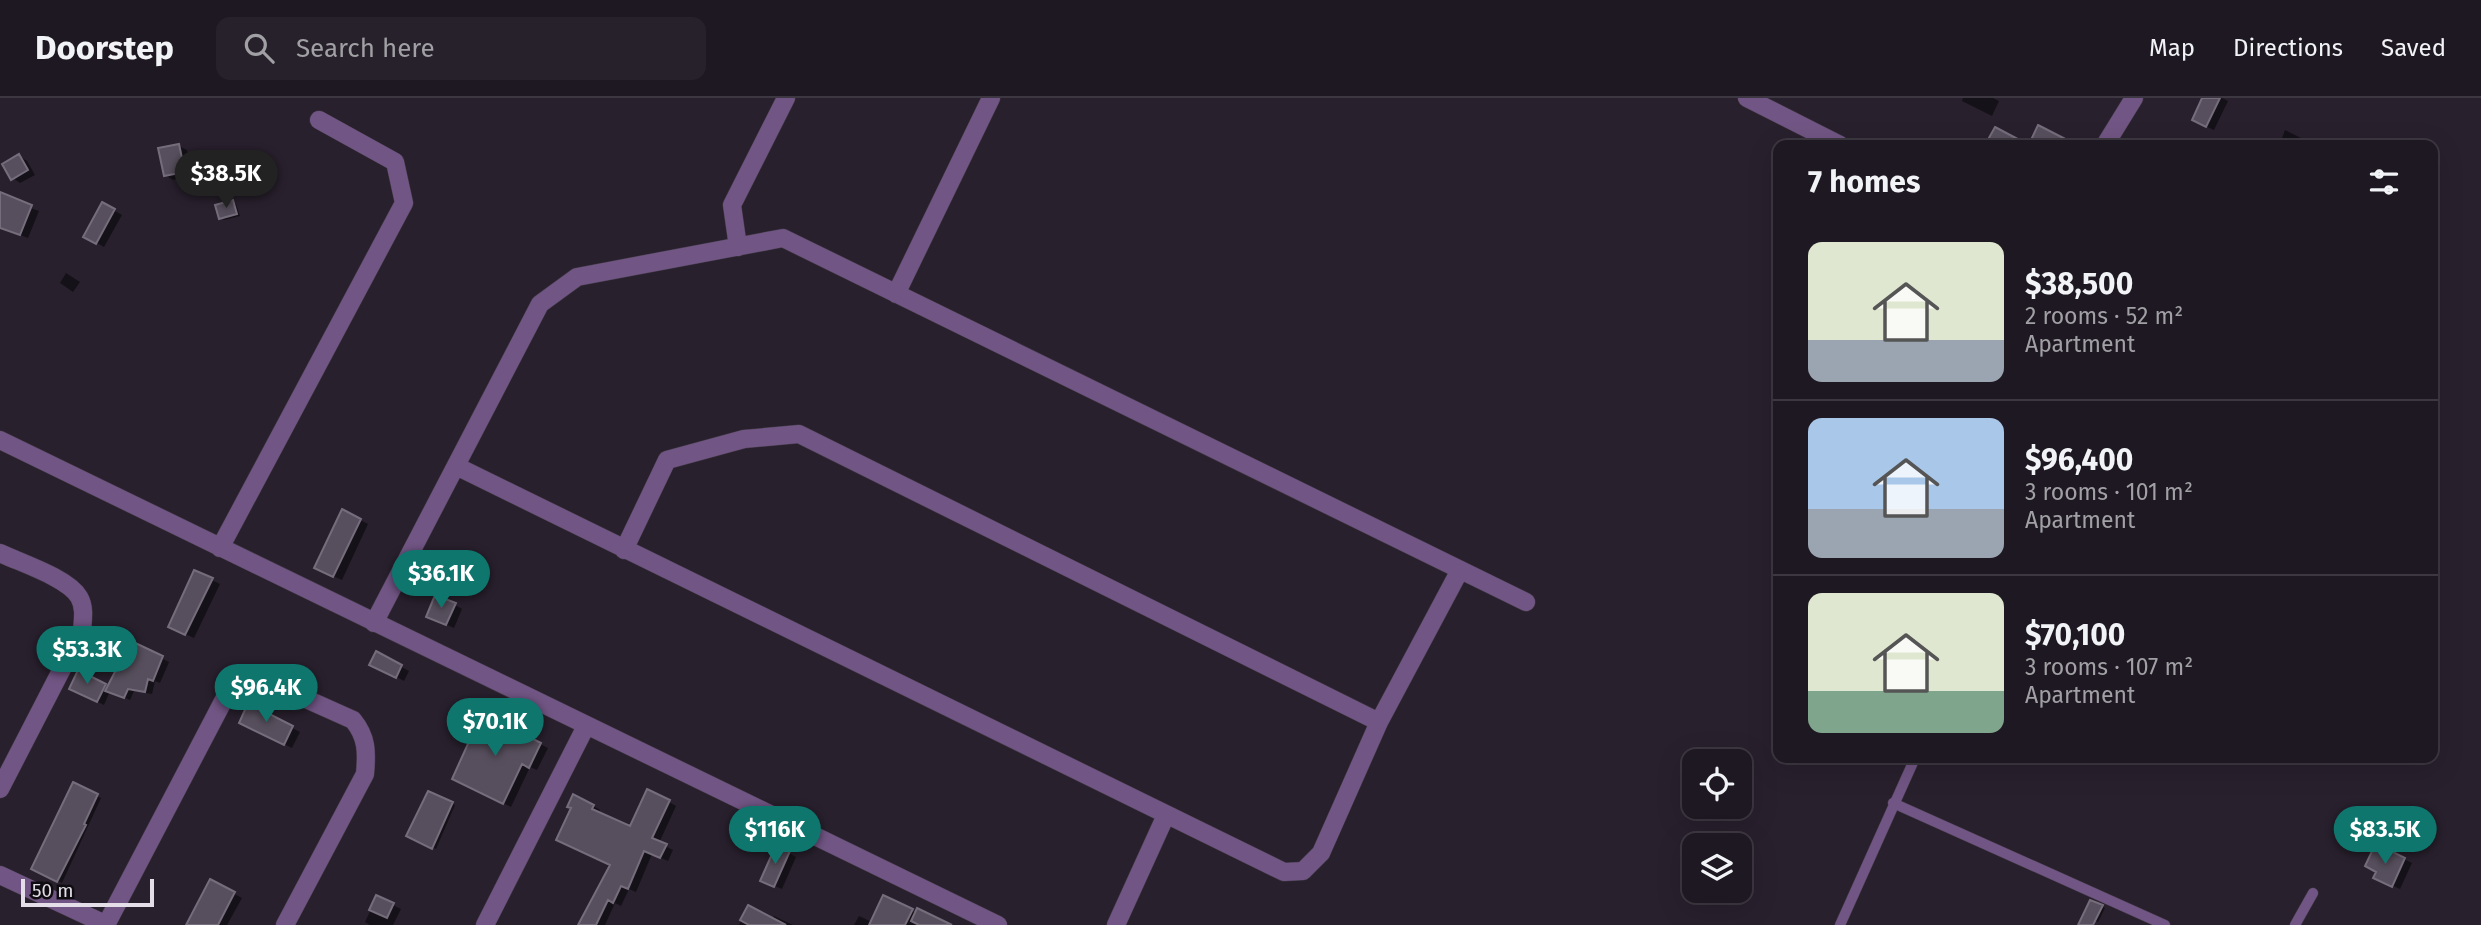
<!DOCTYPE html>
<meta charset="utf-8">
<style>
body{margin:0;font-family:"Fira Sans",sans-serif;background:#26212a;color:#f1f3f6;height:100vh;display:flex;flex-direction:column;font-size:26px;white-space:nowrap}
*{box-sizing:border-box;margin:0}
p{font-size:23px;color:#a1a0a5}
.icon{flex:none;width:38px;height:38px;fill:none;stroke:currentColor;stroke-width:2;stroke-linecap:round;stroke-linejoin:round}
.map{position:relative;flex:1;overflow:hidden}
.panel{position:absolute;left:1773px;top:42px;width:665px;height:623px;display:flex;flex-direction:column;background:#1e1822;border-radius:14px;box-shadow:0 7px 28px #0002,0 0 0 2px #3c3740}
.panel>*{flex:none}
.controls{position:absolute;left:1682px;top:651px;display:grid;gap:14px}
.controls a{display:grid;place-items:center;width:70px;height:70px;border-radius:14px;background:#1e1822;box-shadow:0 7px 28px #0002,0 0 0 2px #3c3740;font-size:35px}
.scale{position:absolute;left:21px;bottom:18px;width:133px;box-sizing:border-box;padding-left:7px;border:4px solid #e3dee7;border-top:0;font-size:19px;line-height:24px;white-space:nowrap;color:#e3dee7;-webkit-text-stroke:5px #0f0c11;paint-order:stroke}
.price{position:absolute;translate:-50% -60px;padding:0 16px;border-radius:24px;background:#0f766e;color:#fff;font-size:23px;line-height:46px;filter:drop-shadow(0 2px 4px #0008)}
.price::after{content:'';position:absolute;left:50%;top:42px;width:21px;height:16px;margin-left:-10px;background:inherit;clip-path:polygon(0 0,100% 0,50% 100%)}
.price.on{background:#222;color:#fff}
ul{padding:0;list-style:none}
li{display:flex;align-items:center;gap:21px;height:175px;padding:0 35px}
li+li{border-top:2px solid #3c3740}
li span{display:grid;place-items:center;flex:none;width:196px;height:140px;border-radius:14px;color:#555}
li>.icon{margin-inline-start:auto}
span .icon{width:84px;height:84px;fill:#fffc;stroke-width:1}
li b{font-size:30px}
h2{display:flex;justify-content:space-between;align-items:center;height:84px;padding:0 35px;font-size:30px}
header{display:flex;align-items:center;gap:42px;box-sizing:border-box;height:98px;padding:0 35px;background:#1e1822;border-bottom:2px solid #3c3740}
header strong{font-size:33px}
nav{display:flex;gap:38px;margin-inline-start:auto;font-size:24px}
.search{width:490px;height:63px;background:#26212a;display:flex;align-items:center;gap:18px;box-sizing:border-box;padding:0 24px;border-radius:14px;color:#a1a0a5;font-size:26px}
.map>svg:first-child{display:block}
</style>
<header>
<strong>Doorstep</strong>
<div class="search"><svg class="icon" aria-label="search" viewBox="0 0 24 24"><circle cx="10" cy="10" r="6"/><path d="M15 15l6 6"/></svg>Search here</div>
<nav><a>Map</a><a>Directions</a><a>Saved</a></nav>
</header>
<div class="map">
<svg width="2481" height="827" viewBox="0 0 2481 827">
<rect width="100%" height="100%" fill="#28202d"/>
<path fill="#0007" d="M1963,0H1993L1999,3L1992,18L1962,3Z
M2204,0H2222L2228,3L2214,32L2201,26Z
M2285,32L2301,40L2298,47H2289L2281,43Z
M179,48L187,52L191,78L173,82L165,77Z
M19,58L27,63L35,77L20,85L13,80Z
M0,99L39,113L28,140L0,129Z
M233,104L236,106L240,118L224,122L220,120Z
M103,106L122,117L104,149L85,138Z
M66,175L80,184L73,194L60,185Z
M360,422L368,426L342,482L324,474Z
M195,474L220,486L194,540L177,532Z
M455,507L462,511L454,530L436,522Z
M131,545L169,564L160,585L155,583L152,596L134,593L130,602L110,593L104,607L77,594L79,574L109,589Z
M377,556L409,573L404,583L372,566Z
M249,608L300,634L292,650L248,628Z
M483,617L548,650L537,672L530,669L511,709L461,684Z
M73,686L101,700L62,785L33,770Z
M429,696L455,707L436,751L408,738Z
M669,704L676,708L659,745L673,752L668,763L652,756L636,794L629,791L621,808L615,805L605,827H588L612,767L565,745L593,708L600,712L598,716L630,730Z
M2388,753L2412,765L2400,791L2383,783L2378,773Z
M789,755L796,759L782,791L770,786Z
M210,783L242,800L227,827H194Z
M377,799L401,811L393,827H370L365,824Z
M884,799L916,815L947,827H854L859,818L872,824Z
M2091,804L2105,810L2098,824L2085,817Z
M748,809L772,822L774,818L793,827H739Z"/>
<path fill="#574f5d" stroke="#766d7c" stroke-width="2" d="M2202,0H2220L2206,29L2192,22Z
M2038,27L2077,47H2042L2031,42Z
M1995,29L2029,47H1985Z
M179,46L185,74L164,78L158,50Z
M19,56L28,72L11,82L2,66Z
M0,94L32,107L20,137L0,130Z
M233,102L237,116L219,121L215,107Z
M102,104L115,111L96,146L83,139Z
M342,411L361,421L333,479L314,470Z
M194,472L213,480L185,537L168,529Z
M435,497L456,505L446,527L426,519Z
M131,543L163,558L153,583L148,581L145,594L128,591L124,600L105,593Z
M376,553L402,567L396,580L369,567Z
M78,572L106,586L97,604L69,591Z
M248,605L293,628L284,647L239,625Z
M482,615L541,645L529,670L522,666L503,706L452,681Z
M73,684L98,696L84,726L86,727L57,784L31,771Z
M647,691L670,702L652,740L667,746L660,760L644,753L628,791L621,788L613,805L608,802L596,827H578L610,767L556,742L571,710L567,709L573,696L594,707L592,711L630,728Z
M428,693L453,704L432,751L406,738Z
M776,747L790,753L774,789L760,783Z
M2374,749L2385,755L2387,751L2405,760L2392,789L2373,780L2376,774L2365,768Z
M210,781L235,794L218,827H186Z
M376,797L394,805L387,820L369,812Z
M883,797L913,811L905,827H869Z
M2090,802L2103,807L2093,827H2078Z
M748,807L786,827H749L740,822Z
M917,810L952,827H919L911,823Z"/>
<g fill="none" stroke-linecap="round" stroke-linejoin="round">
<g stroke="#423b47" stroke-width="11">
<path id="lane" d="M1893,705L2165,827
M1840,827L1915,660
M2295,827L2313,795"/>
</g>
<g stroke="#423b47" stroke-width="19">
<path id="street" d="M1747,0L1840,47
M2105,47L2134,0
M738,149L732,107L786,0
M896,196L991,0
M0,342L998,827
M456,368L1284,774L1303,773L1321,755L1379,624L1460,472
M220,450L404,105L395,64L319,22
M624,452L667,362L744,341L799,336L1379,624
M0,455C21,465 68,480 79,499C85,509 83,521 82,532L0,691
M374,525L540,206L577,179L783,140L1526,504
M0,777L107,827
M106,827L229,592L241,580L257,579L353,622C367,639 367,654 365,676L285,827
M485,827L586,628
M1116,827L1166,717"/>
</g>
<use href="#lane" stroke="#715584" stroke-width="10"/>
<use href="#street" stroke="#715584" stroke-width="18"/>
</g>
</svg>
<div class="controls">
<a><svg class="icon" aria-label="locate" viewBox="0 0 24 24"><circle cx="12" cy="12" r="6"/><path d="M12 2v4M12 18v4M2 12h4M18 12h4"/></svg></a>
<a><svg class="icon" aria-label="layers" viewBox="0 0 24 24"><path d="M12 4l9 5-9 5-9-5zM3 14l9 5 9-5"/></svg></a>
</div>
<div class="scale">50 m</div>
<b class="price on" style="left:226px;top:112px">$38.5K</b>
<b class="price" style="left:441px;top:512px">$36.1K</b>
<b class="price" style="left:87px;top:588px">$53.3K</b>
<b class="price" style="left:266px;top:626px">$96.4K</b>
<b class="price" style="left:495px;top:660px">$70.1K</b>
<b class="price" style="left:775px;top:768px">$116K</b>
<b class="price" style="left:2385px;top:768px">$83.5K</b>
<section class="panel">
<h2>7 homes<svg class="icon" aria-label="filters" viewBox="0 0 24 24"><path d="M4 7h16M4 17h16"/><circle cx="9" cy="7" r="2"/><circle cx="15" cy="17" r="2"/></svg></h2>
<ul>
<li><span style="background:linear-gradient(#dfe7d0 70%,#9aa5b1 0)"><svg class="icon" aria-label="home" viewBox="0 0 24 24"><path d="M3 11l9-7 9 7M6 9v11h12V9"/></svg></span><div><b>$38,500</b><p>2 rooms · 52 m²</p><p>Apartment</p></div></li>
<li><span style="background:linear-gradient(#a9c7e8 65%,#9aa5b1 0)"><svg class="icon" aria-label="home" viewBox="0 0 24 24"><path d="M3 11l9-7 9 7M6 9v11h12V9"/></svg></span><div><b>$96,400</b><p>3 rooms · 101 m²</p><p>Apartment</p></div></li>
<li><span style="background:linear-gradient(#dfe7d0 70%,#7fa58c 0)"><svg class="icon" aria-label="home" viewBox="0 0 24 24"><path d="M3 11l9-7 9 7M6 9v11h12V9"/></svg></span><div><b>$70,100</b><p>3 rooms · 107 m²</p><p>Apartment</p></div></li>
</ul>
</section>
</div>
